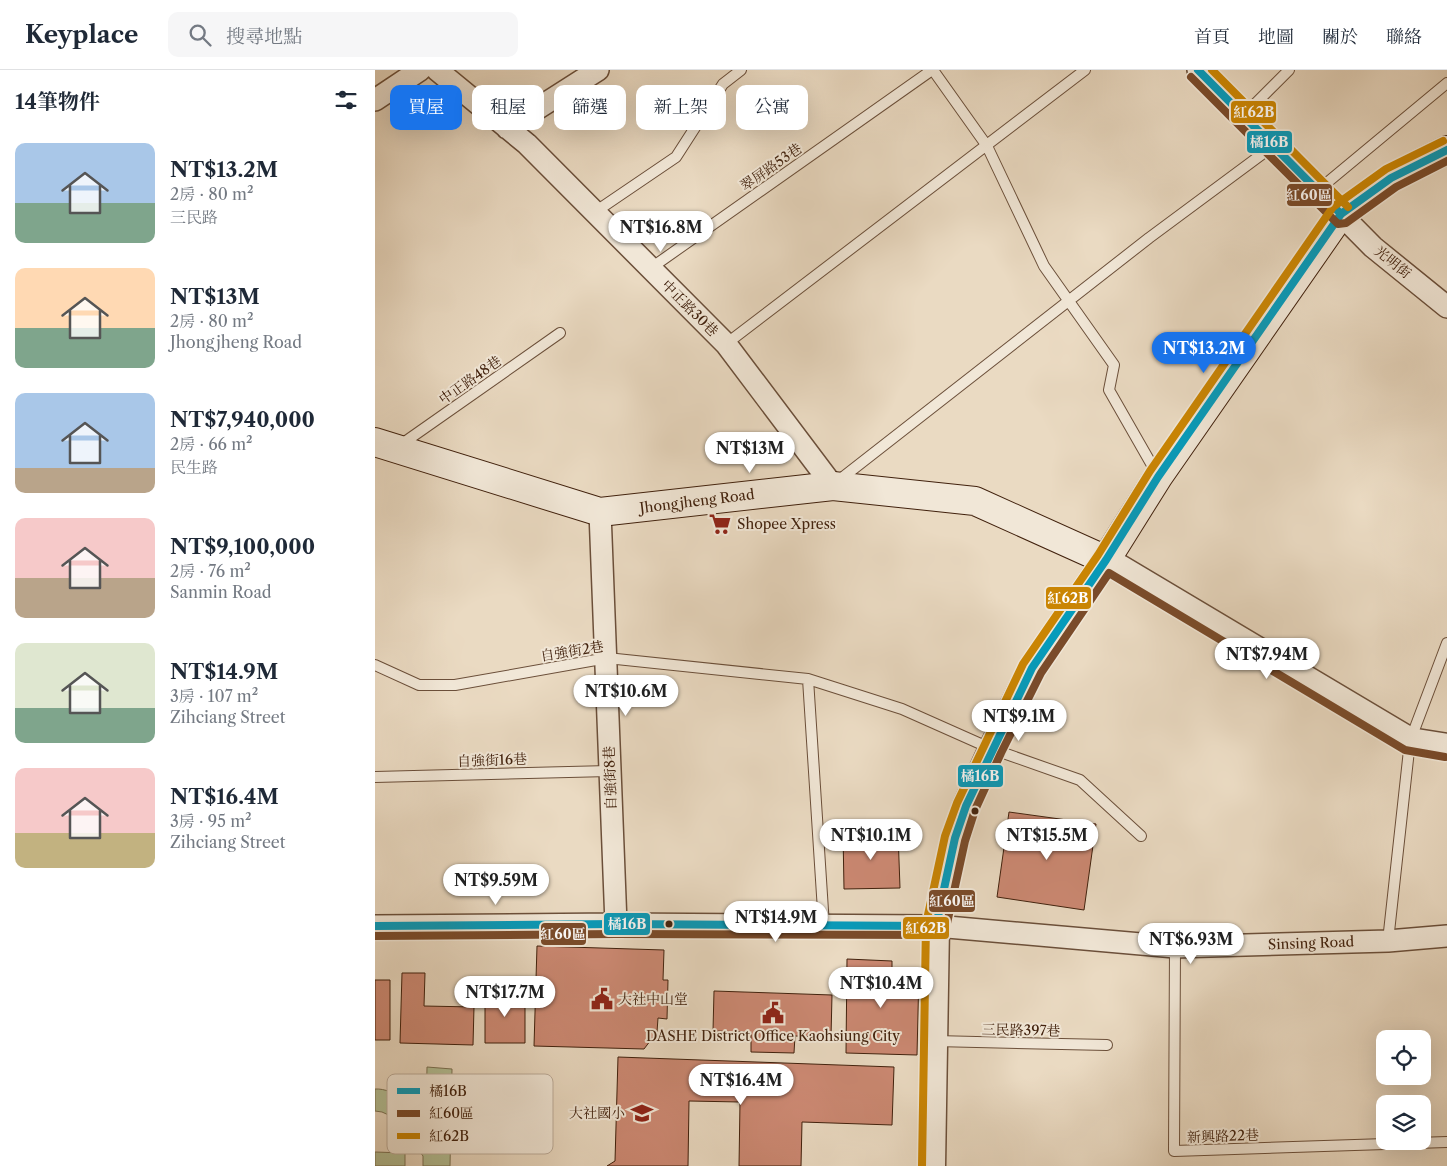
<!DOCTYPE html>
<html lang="zh-TW">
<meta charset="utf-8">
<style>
body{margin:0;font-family:"Libre Caslon Text","Noto Serif TC",serif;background:#f6f6f7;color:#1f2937;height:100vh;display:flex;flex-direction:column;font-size:19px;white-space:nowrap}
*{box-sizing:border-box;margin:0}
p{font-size:16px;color:#747a83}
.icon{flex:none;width:28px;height:28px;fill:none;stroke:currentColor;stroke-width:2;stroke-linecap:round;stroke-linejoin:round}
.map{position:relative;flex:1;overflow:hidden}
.sheet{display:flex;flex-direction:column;background:#fff;width:375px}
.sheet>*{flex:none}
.hud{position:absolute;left:15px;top:15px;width:475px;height:45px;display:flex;gap:10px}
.fabs{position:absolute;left:1001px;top:960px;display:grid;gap:10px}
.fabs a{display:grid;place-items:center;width:55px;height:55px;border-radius:10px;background:#fff;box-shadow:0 5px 20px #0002;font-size:25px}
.price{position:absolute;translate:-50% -42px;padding:0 11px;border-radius:18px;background:#fff;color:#222;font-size:16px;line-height:32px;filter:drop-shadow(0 1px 2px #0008)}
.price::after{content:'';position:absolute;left:50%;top:30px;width:15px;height:11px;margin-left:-8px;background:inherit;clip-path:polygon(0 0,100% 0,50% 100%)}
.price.on{background:#1a73e8;color:#fff}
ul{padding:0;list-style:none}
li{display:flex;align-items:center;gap:15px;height:125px;padding:0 15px}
li span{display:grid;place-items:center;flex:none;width:140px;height:100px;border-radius:10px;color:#555}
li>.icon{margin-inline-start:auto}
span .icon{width:60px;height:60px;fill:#fffc;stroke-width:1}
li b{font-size:21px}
h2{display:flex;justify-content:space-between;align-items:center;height:60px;padding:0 15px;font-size:21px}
.chip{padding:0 18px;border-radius:10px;background:#fff;box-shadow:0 5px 20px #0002;font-size:18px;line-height:45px}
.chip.on{background:#1a73e8;color:#fff}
header{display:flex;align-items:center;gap:30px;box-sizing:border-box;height:70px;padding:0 25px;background:#fff;border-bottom:1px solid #e0e1e3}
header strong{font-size:24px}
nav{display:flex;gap:28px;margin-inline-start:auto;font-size:18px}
.search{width:350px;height:45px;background:#f6f6f7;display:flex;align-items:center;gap:12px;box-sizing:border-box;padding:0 18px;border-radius:10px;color:#747a83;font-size:19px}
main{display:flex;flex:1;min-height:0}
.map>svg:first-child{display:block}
</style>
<header>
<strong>Keyplace</strong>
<div class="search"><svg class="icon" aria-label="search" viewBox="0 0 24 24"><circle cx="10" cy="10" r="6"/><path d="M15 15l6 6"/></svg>搜尋地點</div>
<nav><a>首頁</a><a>地圖</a><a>關於</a><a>聯絡</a></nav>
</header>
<main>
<section class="sheet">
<h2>14筆物件<svg class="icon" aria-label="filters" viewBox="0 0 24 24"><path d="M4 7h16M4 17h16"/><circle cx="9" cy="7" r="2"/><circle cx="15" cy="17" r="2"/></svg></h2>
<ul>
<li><span style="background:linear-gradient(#a9c7e8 60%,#7fa58c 0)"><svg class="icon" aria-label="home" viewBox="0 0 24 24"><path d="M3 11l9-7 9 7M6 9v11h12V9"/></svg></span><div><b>NT$13.2M</b><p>2房 · 80 m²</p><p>三民路</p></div></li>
<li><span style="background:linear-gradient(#ffd9b3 60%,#7fa58c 0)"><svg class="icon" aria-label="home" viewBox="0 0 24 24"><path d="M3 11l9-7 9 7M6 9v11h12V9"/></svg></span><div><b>NT$13M</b><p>2房 · 80 m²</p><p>Jhongjheng Road</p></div></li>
<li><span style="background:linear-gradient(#a9c7e8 75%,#b9a48a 0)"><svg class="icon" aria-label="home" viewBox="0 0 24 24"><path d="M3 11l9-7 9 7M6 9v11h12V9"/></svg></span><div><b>NT$7,940,000</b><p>2房 · 66 m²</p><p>民生路</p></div></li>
<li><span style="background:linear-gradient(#f6c9c9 60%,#b9a48a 0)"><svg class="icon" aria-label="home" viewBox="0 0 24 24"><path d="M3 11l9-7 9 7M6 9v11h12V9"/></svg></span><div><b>NT$9,100,000</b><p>2房 · 76 m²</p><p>Sanmin Road</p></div></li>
<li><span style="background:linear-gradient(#dfe7d0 65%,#7fa58c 0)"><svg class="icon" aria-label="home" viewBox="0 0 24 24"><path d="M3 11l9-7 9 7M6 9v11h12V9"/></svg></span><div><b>NT$14.9M</b><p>3房 · 107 m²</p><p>Zihciang Street</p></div></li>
<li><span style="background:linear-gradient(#f6c9c9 65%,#c2b280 0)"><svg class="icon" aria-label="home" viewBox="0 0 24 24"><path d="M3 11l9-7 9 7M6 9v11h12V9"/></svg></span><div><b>NT$16.4M</b><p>3房 · 95 m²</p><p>Zihciang Street</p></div></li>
</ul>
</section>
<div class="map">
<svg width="1072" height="1096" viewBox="0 0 1072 1096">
<rect width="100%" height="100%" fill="#eadac2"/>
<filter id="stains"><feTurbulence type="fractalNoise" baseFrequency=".004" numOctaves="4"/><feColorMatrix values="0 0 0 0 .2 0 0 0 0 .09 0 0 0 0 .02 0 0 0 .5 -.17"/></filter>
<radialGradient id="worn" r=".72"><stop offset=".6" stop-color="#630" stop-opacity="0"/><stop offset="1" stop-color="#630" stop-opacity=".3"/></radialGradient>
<path fill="#b3c096" stroke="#7a7052" d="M52,997L77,999L75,1096H48V1086L18,1047L7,1042L0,1041V1019C20,1018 38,1037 51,1050Z
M0,1082L30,1083V1096H0Z"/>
<path fill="#cc8973" stroke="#41210d" d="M634,742L721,754L709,840L622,827Z
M523,762L525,818L469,819L468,763Z
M162,876L289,880L288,910H293L292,949L283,948L282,962L269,979L159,976Z
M472,889L517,891V901H544L542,985L471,983Z
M27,903H50L49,936L99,937L98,975L25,973Z
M0,910H15V970H0Z
M339,921L457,925L456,967L420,966L419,983L376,982V962L338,961Z
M110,922H150V973H110Z
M243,987L519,997L517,1055L427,1052L426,1096H364L365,1032L314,1031L313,1096H232L240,1091Z"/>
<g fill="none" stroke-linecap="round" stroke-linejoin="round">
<g stroke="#6b4f3a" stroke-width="12">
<path id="service" d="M558,0L612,76L669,196L739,295L734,320L782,404
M868,46L914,0
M942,121L1072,13
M220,142L301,87L348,14L366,0
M276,198L557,0
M351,274L710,0
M24,376L185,263
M463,411L774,168L898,76
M0,595L44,615H80L232,588L433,609L527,639L617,679L705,710L766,766
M433,609L449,856
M0,707L234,701
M1013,871L1035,671L1072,573
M800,877L799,1081L1072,1072
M560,971L732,975"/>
</g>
<g stroke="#6b4f3a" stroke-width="24">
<path id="minor" d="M62,0L152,74L351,274L458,416
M823,0L998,177L1072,237
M0,30L45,0
M132,58L223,0
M225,442L241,854
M0,856L241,854L561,856L800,877L1013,871L1072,866"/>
</g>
<g stroke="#6b4f3a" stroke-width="29">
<path id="tertiary" d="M557,1096L561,856L580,768L591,736L617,679L657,598L731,490L1035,671L1072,677"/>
</g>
<g stroke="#41210d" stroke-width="30">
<path id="secondary" d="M0,372L225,442L458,416L600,431L731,490L783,407L966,144L1016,108L1072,80"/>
</g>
<use href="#service" stroke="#f1e7d7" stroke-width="10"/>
<use href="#minor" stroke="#f1e7d7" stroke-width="21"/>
<use href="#tertiary" stroke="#f1e7d7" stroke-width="26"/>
<use href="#secondary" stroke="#f1e7d7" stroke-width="28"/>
<g stroke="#f1e7d7" stroke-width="11">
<path id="bus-1" d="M823,0L966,144
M0,856L241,854L561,856L580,768L591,736L657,598L731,490L783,407L966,144L1016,108L1072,80"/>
</g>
<g stroke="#f1e7d7" stroke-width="11">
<path id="bus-2" d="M816,7L963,154L971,153L1021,117L1072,91
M0,866L241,864L566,865L571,858L590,771L600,740L626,683L666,603L734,503L1030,680L1070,687"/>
</g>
<g stroke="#f1e7d7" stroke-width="11">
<path id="bus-3" d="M837,0L973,137
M547,1096L551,854L570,766L582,733L648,594L723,485L775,401L958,137L1011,99L1068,71"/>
</g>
<use href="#bus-1" stroke="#069bbb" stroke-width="8"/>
<use href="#bus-2" stroke="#7a4b2a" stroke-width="8"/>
<use href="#bus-3" stroke="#ca8503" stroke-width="8"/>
</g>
<defs>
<g id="supermarket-bare" transform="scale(1.725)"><path d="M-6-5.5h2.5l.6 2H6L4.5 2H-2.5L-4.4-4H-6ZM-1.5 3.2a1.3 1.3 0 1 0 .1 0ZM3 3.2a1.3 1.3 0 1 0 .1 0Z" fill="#8f2418" stroke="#f1e7d7" stroke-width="2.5" paint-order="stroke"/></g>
<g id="civic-bare" transform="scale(1.725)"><path d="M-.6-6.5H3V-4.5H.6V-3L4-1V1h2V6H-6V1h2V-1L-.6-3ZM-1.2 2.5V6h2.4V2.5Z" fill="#8f2418" stroke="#f1e7d7" stroke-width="2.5" paint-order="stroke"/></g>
<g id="school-bare" transform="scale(1.725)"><path d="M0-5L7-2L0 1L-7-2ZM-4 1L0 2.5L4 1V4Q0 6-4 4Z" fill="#8f2418" stroke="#f1e7d7" stroke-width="2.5" paint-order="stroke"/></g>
</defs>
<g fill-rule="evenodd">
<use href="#supermarket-bare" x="345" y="454"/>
<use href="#civic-bare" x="227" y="929"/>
<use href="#civic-bare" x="398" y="943"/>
<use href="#school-bare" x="267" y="1043"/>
</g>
<g fill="#41210d" stroke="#f1e7d7" stroke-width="2">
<circle cx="600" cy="741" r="4.5"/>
<circle cx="294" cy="854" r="4.5"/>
</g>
<g text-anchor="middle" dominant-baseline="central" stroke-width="4" stroke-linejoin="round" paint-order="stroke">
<g font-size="14" fill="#41210d" stroke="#f1e7d7">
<text transform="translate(396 97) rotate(-35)">翠屏路53巷</text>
<text transform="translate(1018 192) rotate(39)">光明街</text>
<text transform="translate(315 238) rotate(45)">中正路30巷</text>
<text transform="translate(95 310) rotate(-35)">中正路48巷</text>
<text transform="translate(322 431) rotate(-7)">Jhongjheng Road</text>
<text transform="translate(197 581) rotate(-9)">自強街2巷</text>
<text transform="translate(117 690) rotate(-2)">自強街16巷</text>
<text transform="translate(235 708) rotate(-92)">自強街8巷</text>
<text transform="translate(936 873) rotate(-2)">Sinsing Road</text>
<text transform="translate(646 960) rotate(1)">三民路397巷</text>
<text transform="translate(848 1066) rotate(-2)">新興路22巷</text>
</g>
<g font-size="14" fill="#41210d" stroke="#f1e7d7" text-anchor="start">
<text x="362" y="454">Shopee Xpress</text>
<text x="243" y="929">大社中山堂</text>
<text x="398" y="966" text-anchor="middle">DASHE District Office Kaohsiung City</text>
<text x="250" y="1043" text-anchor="end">大社國小</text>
</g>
</g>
<rect x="12" y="1004" width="166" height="80" rx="8" fill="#f1e7d7" stroke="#bcac9a" stroke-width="1"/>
<rect x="22" y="1018" width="23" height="6" fill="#069bbb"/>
<rect x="22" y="1040" width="23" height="7" fill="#7a4b2a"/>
<rect x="22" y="1063" width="23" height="6" fill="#ca8503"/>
<g font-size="14" fill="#41210d">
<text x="54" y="1026">橘16B</text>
<text x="54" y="1048">紅60區</text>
<text x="54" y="1071">紅62B</text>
</g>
<g stroke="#f1e7d7" stroke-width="2">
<rect x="855" y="30" width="47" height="24" rx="5" fill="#ca8503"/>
<rect x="871" y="60" width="47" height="24" rx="5" fill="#069bbb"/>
<rect x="911" y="113" width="47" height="24" rx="5" fill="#7a4b2a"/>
<rect x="670" y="516" width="47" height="24" rx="5" fill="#ca8503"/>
<rect x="582" y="694" width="47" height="24" rx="5" fill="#069bbb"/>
<rect x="553" y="819" width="48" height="24" rx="5" fill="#7a4b2a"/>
<rect x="228" y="842" width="48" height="24" rx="5" fill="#069bbb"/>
<rect x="527" y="846" width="48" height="24" rx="5" fill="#ca8503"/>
<rect x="165" y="852" width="47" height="24" rx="5" fill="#7a4b2a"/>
</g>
<g font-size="14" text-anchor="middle" font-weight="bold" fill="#fff">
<text x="879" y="47">紅62B</text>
<text x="894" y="77">橘16B</text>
<text x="934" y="130">紅60區</text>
<text x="693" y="533">紅62B</text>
<text x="605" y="711">橘16B</text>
<text x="577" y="836">紅60區</text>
<text x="252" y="859">橘16B</text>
<text x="551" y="863">紅62B</text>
<text x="188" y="869">紅60區</text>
</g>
<rect width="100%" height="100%" filter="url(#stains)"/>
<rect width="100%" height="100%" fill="url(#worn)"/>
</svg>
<div class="fabs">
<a><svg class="icon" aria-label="locate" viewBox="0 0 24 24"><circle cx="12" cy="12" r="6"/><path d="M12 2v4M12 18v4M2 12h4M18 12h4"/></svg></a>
<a><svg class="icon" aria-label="layers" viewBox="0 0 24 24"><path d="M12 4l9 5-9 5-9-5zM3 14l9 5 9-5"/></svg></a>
</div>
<b class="price" style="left:286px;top:183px">NT$16.8M</b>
<b class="price on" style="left:829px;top:304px">NT$13.2M</b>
<b class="price" style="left:375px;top:404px">NT$13M</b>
<b class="price" style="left:892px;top:610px">NT$7.94M</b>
<b class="price" style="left:251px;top:647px">NT$10.6M</b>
<b class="price" style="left:644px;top:672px">NT$9.1M</b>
<b class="price" style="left:496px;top:791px">NT$10.1M</b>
<b class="price" style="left:672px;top:791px">NT$15.5M</b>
<b class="price" style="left:121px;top:836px">NT$9.59M</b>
<b class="price" style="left:401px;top:873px">NT$14.9M</b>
<b class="price" style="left:816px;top:895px">NT$6.93M</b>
<b class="price" style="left:506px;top:939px">NT$10.4M</b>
<b class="price" style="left:130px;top:948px">NT$17.7M</b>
<b class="price" style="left:366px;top:1036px">NT$16.4M</b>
<div class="hud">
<a class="chip on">買屋</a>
<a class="chip">租屋</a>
<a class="chip">篩選</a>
<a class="chip">新上架</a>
<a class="chip">公寓</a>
</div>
</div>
</main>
